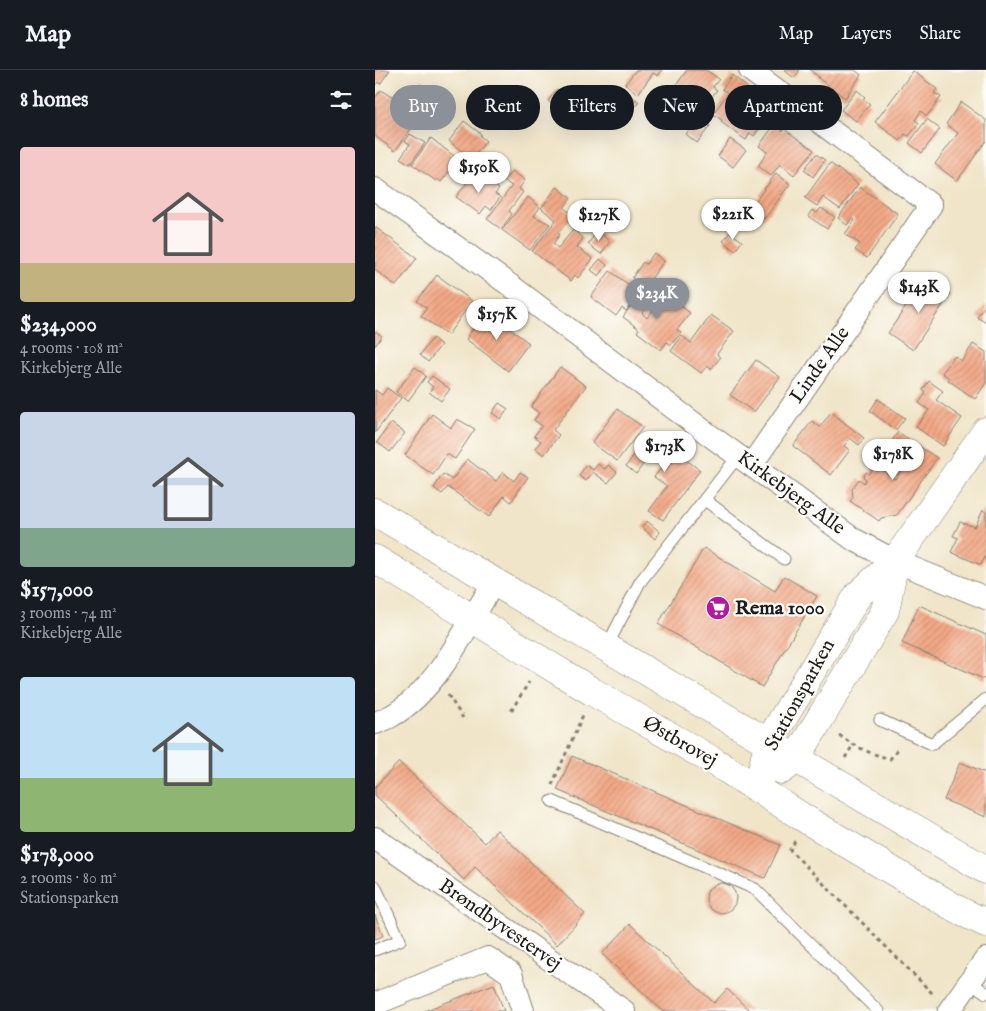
<!DOCTYPE html>
<meta charset="utf-8">
<style>
body{margin:0;font-family:"IM FELL English",serif;background:#20242c;color:#f1f3f6;height:100vh;display:flex;flex-direction:column;font-size:19px;white-space:nowrap}
*{box-sizing:border-box;margin:0}
p{font-size:16px;color:#9ea1a6}
.icon{flex:none;width:28px;height:28px;fill:none;stroke:currentColor;stroke-width:2;stroke-linecap:round;stroke-linejoin:round}
.map{position:relative;flex:1;overflow:hidden}
.side{display:flex;flex-direction:column;background:#171b24;width:375px}
.side>*{flex:none}
.guide{position:absolute;left:15px;top:15px;width:475px;height:45px;display:flex;gap:10px}
.price{position:absolute;translate:-50% -42px;padding:0 11px;border-radius:18px;background:#fff;color:#222;font-size:16px;line-height:32px;filter:drop-shadow(0 1px 2px #0008)}
.price::after{content:'';position:absolute;left:50%;top:30px;width:15px;height:11px;margin-left:-8px;background:inherit;clip-path:polygon(0 0,100% 0,50% 100%)}
.price.on{background:#8c9099;color:#fff}
ul{padding:0;list-style:none}
li{display:grid;align-content:center;gap:10px;height:265px;padding:0 20px}
li span{display:grid;place-items:center;height:155px;border-radius:5px;color:#555}
li>.icon{margin-inline-start:auto}
span .icon{width:90px;height:90px;fill:#fffc;stroke-width:1}
li b{font-size:21px}
h2{display:flex;justify-content:space-between;align-items:center;height:60px;padding:0 20px;font-size:21px}
.chip{padding:0 18px;border-radius:22px;background:#171b24;box-shadow:0 5px 20px #0002;font-size:18px;line-height:45px}
.chip.on{background:#8c9099;color:#fff}
header{display:flex;align-items:center;gap:30px;box-sizing:border-box;height:70px;padding:0 25px;background:#171b24;border-bottom:1px solid #363941}
header strong{font-size:24px}
nav{display:flex;gap:28px;margin-inline-start:auto;font-size:18px}
main{display:flex;flex:1;min-height:0}
.map>svg:first-child{display:block}
</style>
<header>
<strong>Map</strong>
<nav><a>Map</a><a>Layers</a><a>Share</a></nav>
</header>
<main>
<section class="side">
<h2>8 homes<svg class="icon" aria-label="filters" viewBox="0 0 24 24"><path d="M4 7h16M4 17h16"/><circle cx="9" cy="7" r="2"/><circle cx="15" cy="17" r="2"/></svg></h2>
<ul>
<li><span style="background:linear-gradient(#f6c9c9 75%,#c2b280 0)"><svg class="icon" aria-label="home" viewBox="0 0 24 24"><path d="M3 11l9-7 9 7M6 9v11h12V9"/></svg></span><div><b>$234,000</b><p>4 rooms · 108 m²</p><p>Kirkebjerg Alle</p></div></li>
<li><span style="background:linear-gradient(#c9d6e8 75%,#7fa58c 0)"><svg class="icon" aria-label="home" viewBox="0 0 24 24"><path d="M3 11l9-7 9 7M6 9v11h12V9"/></svg></span><div><b>$157,000</b><p>3 rooms · 74 m²</p><p>Kirkebjerg Alle</p></div></li>
<li><span style="background:linear-gradient(#bfe0f5 65%,#8fb573 0)"><svg class="icon" aria-label="home" viewBox="0 0 24 24"><path d="M3 11l9-7 9 7M6 9v11h12V9"/></svg></span><div><b>$178,000</b><p>2 rooms · 80 m²</p><p>Stationsparken</p></div></li>
</ul>
</section>
<div class="map">
<svg width="611" height="941" viewBox="0 0 611 941">
<defs>
<pattern id="building-hatch" width="6" height="6" patternUnits="userSpaceOnUse" patternTransform="scale(1.25)"><rect width="6" height="6" fill="#f2a886"/><path d="M-1 1l2-2M0 6l6-6M5 7l2-2" fill="none" stroke="#cf9073"/></pattern>
</defs>
<rect width="100%" height="100%" fill="#fdfcf7"/>
<filter id="ink" filterUnits="userSpaceOnUse"><feTurbulence type="fractalNoise" baseFrequency=".02" numOctaves="2"/><feDisplacementMap in="SourceGraphic" scale="10" xChannelSelector="R" yChannelSelector="G"/><feConvolveMatrix kernelMatrix="1 2 1 2 8 2 1 2 1" color-interpolation-filters="sRGB"/></filter>
<filter id="wash" filterUnits="userSpaceOnUse"><feTurbulence type="fractalNoise" baseFrequency=".0096" numOctaves="4" result="noise"/><feDisplacementMap in="SourceGraphic" scale="20" xChannelSelector="R" yChannelSelector="G"/><feGaussianBlur stdDeviation="1.12" result="paint"/><feColorMatrix in="noise" values="0 0 0 0 0 0 0 0 0 0 0 0 0 0 0 0 0 1.4 0 .05"/><feComposite in="paint" operator="in"/></filter>
<g filter="url(#wash)">
<rect width="100%" height="100%" fill="#f0e5c9"/>
<g id="blocks">
<path fill="url(#building-hatch)" d="M0,0H15L5,14L3,12L0,16Z
M261,0H287L283,6L278,3L263,24L250,14Z
M312,0H331L344,9L338,17L342,20L332,33L328,31L313,50L289,32Z
M409,0H425L419,8Z
M435,0H480L486,5L470,28L443,8L444,7Z
M538,1L562,19L559,23L566,27L552,46L546,41L540,50L544,53L534,66L530,64L525,71L500,52Z
M357,5L373,18L367,26L393,45L379,66L375,63L371,70L346,52L347,50L338,44L353,23L347,19Z
M45,14L62,26L45,49L40,46L35,52L39,55L20,81L0,66V28L6,20L15,26L17,25L30,34Z
M182,19L191,26L182,38L173,31Z
M247,19L264,32L258,39L242,27Z
M482,20L490,27L488,29L495,34L481,51L466,40Z
M586,32L611,50V71L582,111L560,94L583,63L571,54Z
M323,47L335,56L322,73L311,64Z
M552,49L565,59L547,83L534,73Z
M89,51L106,64L105,66L111,71L90,99L82,94L90,84L74,71Z
M400,54L408,61L409,59L439,80L419,105L405,94L396,106L383,96L392,82L384,76Z
M35,64L50,73L35,94L25,88L35,74L30,71Z
M56,68L79,86L76,90L80,94L66,112L62,109L61,111L37,94Z
M355,69L371,80L358,97L343,86Z
M441,84L450,90L438,107L429,100Z
M455,93L483,114L465,139L448,127L442,136L430,128Z
M101,101L124,119L120,124L125,127L116,140L111,136L105,144L81,127Z
M137,101L150,110L144,119L148,122L134,141L137,144L126,159L112,149L137,116L129,111Z
M401,103L415,114L389,149L375,139Z
M182,117L196,128L189,138L198,145L183,163L185,164L178,174L183,178L198,160L208,168L202,177L218,189L203,208L200,205L196,211L157,181L181,150L166,138Z
M485,117L523,144L492,188L480,180L485,174L470,164L480,150L477,148L472,155L463,148Z
M153,127L165,137L159,146L175,154L155,180L127,160Z
M446,138L460,147L452,159L433,146L437,140L442,143Z
M0,157L42,188L21,216L0,200Z
M222,161L235,171L226,184L213,174Z
M355,162L367,171L360,181L348,171Z
M279,183L289,191L270,217L257,208L268,192L271,194Z
M225,189L232,195L224,206L216,200Z
M235,201L261,220L257,225L261,228L251,241L247,238L241,246L216,227Z
M62,205L97,231L73,265L46,246L52,238L42,231Z
M551,207L575,224L538,280L513,263Z
M266,222L277,230L267,243L272,248L291,224L315,243L302,260L306,263L296,275L292,272L286,280L262,262L264,259L248,247Z
M611,234V253L602,247Z
M111,241L154,273L133,301L91,269Z
M336,245L359,261L342,284L345,288L336,299L332,296L326,303L296,281L307,266L316,273Z
M0,261L7,266L0,276Z
M58,268L66,275L53,292L45,285Z
M598,274L611,282V313L600,329L573,310L574,308L567,303L580,286L587,291Z
M381,290L405,307L379,342L355,325Z
M40,297L51,306L33,331L21,322Z
M185,297L211,316L178,360L184,365L169,385L160,378L166,371L159,366L167,356L159,350L164,343L156,337Z
M57,306L75,319L66,331L54,322L58,317L52,312Z
M554,311L568,321L561,330L587,348L568,376L541,357L554,340L544,333L551,323L548,320Z
M12,318L26,328L0,363V320L7,325Z
M503,329L530,348L521,360L495,341Z
M124,333L133,339L126,349L117,343Z
M242,339L268,357L242,391L217,373Z
M456,342L489,368L484,375L475,368L469,376L475,380L456,405L418,376L437,351L445,357Z
M57,344L76,358L82,349L100,359L80,389L72,384L58,405L30,385Z
M16,353L30,363L15,382L2,372Z
M523,362L562,388L522,445L506,448L504,451L475,431L478,427L477,419L484,409L489,413L491,409L488,407L491,402L494,404L500,395L520,409L532,392L512,378Z
M275,364L325,400L288,450L274,441L292,416L279,407L287,397L270,383L268,386L272,389L261,404L251,396Z
M92,389L121,411L128,402L139,411L145,402L153,407L136,432L129,426L114,447L73,417L67,424L59,418L68,404L77,410Z
M223,394L230,399L233,395L242,402L233,413L218,402L211,411L204,406L211,395L218,400Z
M608,440L611,442V485L606,495L576,482L583,468L578,466L585,452L600,457Z
M272,451L285,462L280,469L267,457Z
M329,478L400,521L409,506L442,526L387,617L283,554Z
M544,535L611,565V610L527,573Z
M197,686L405,775L390,808L182,720Z
M24,692L110,773L122,760L210,844L182,875L100,797L89,810L0,725V717Z
M585,692L611,703V747L569,730Z
M331 828a15 15 0 1 1 30 0a15 15 0 1 1-30 0Z
M0,845L8,866L0,869Z
M255,854L339,933L352,919L375,941H288L227,884Z
M119,914L129,941H49Z"/>
</g>
</g>
<g filter="url(#ink)">
<use href="#blocks" fill-opacity="0" stroke="#868072" stroke-width="1"/>
<g fill="none" stroke-linecap="round" stroke-linejoin="round">
<g stroke="#868072" stroke-width="13">
<path id="lane" d="M330,430L409,489
M231,578L265,512L364,385
M505,650L557,674L611,629
M177,731L380,819L503,941
M0,816L25,870L0,880
M595,912L611,923"/>
</g>
<g stroke="#868072" stroke-width="24">
<path id="street" d="M375,0L556,135L377,394
M0,119L139,218L333,364L478,469L520,491L611,528
M0,653C6,651 12,649 18,645C62,620 93,554 119,512
M0,768L249,941
M0,934L113,888L136,904L148,941
M574,941L611,889"/>
</g>
<g stroke="#868072" stroke-width="29">
<path id="secondary" d="M0,442L611,800
M0,489L218,622L340,692L432,750L585,841L611,853
M407,700L420,690L510,541L520,491
M383,719L393,673L483,525L520,491L611,361"/>
</g>
<path stroke="#868072" stroke-width="3" stroke-dasharray="4 4" stroke-linecap="butt" d="M73,625L88,648
M136,641L154,612
M464,665C482,678 494,683 515,689L524,678
M470,688L478,675
M177,715L208,645
M420,771L415,780L558,924"/>
<use href="#lane" stroke="#fff" stroke-width="11"/>
<use href="#street" stroke="#fff" stroke-width="22"/>
<use href="#secondary" stroke="#fff" stroke-width="28"/>
</g>
</g>
<defs>
<g id="supermarket-disc" transform="scale(1.25)"><circle r="9.5" fill="#b5179e" stroke="#fdfcf7"/><path d="M-6-5.5h2.5l.6 2H6L4.5 2H-2.5L-4.4-4H-6ZM-1.5 3.2a1.3 1.3 0 1 0 .1 0ZM3 3.2a1.3 1.3 0 1 0 .1 0Z" fill="#fff"/></g>
</defs>
<g fill-rule="evenodd">
<use href="#supermarket-disc" x="343" y="538"/>
</g>
<g text-anchor="middle" dominant-baseline="central" stroke-width="4.5" stroke-linejoin="round" paint-order="stroke">
<g font-size="20" fill="#1c1c1c" stroke="#fdfcf7">
<text transform="translate(445 295) rotate(-55)">Linde Alle</text>
<text transform="translate(416 423) rotate(36)">Kirkebjerg Alle</text>
<text transform="translate(425 625) rotate(-61)">Stationsparken</text>
<text transform="translate(305 672) rotate(30)">Østbrovej</text>
<text transform="translate(125 855) rotate(35)">Brøndbyvestervej</text>
</g>
<g font-size="20" font-weight="bold" fill="#1c1c1c" stroke="#fdfcf7" text-anchor="start">
<text x="360" y="538">Rema 1000</text>
</g>
</g>
</svg>
<b class="price" style="left:104px;top:124px">$150K</b>
<b class="price" style="left:358px;top:171px">$221K</b>
<b class="price" style="left:224px;top:172px">$127K</b>
<b class="price" style="left:544px;top:244px">$143K</b>
<b class="price on" style="left:282px;top:250px">$234K</b>
<b class="price" style="left:122px;top:271px">$157K</b>
<b class="price" style="left:290px;top:403px">$173K</b>
<b class="price" style="left:518px;top:411px">$178K</b>
<div class="guide">
<a class="chip on">Buy</a>
<a class="chip">Rent</a>
<a class="chip">Filters</a>
<a class="chip">New</a>
<a class="chip">Apartment</a>
</div>
</div>
</main>
